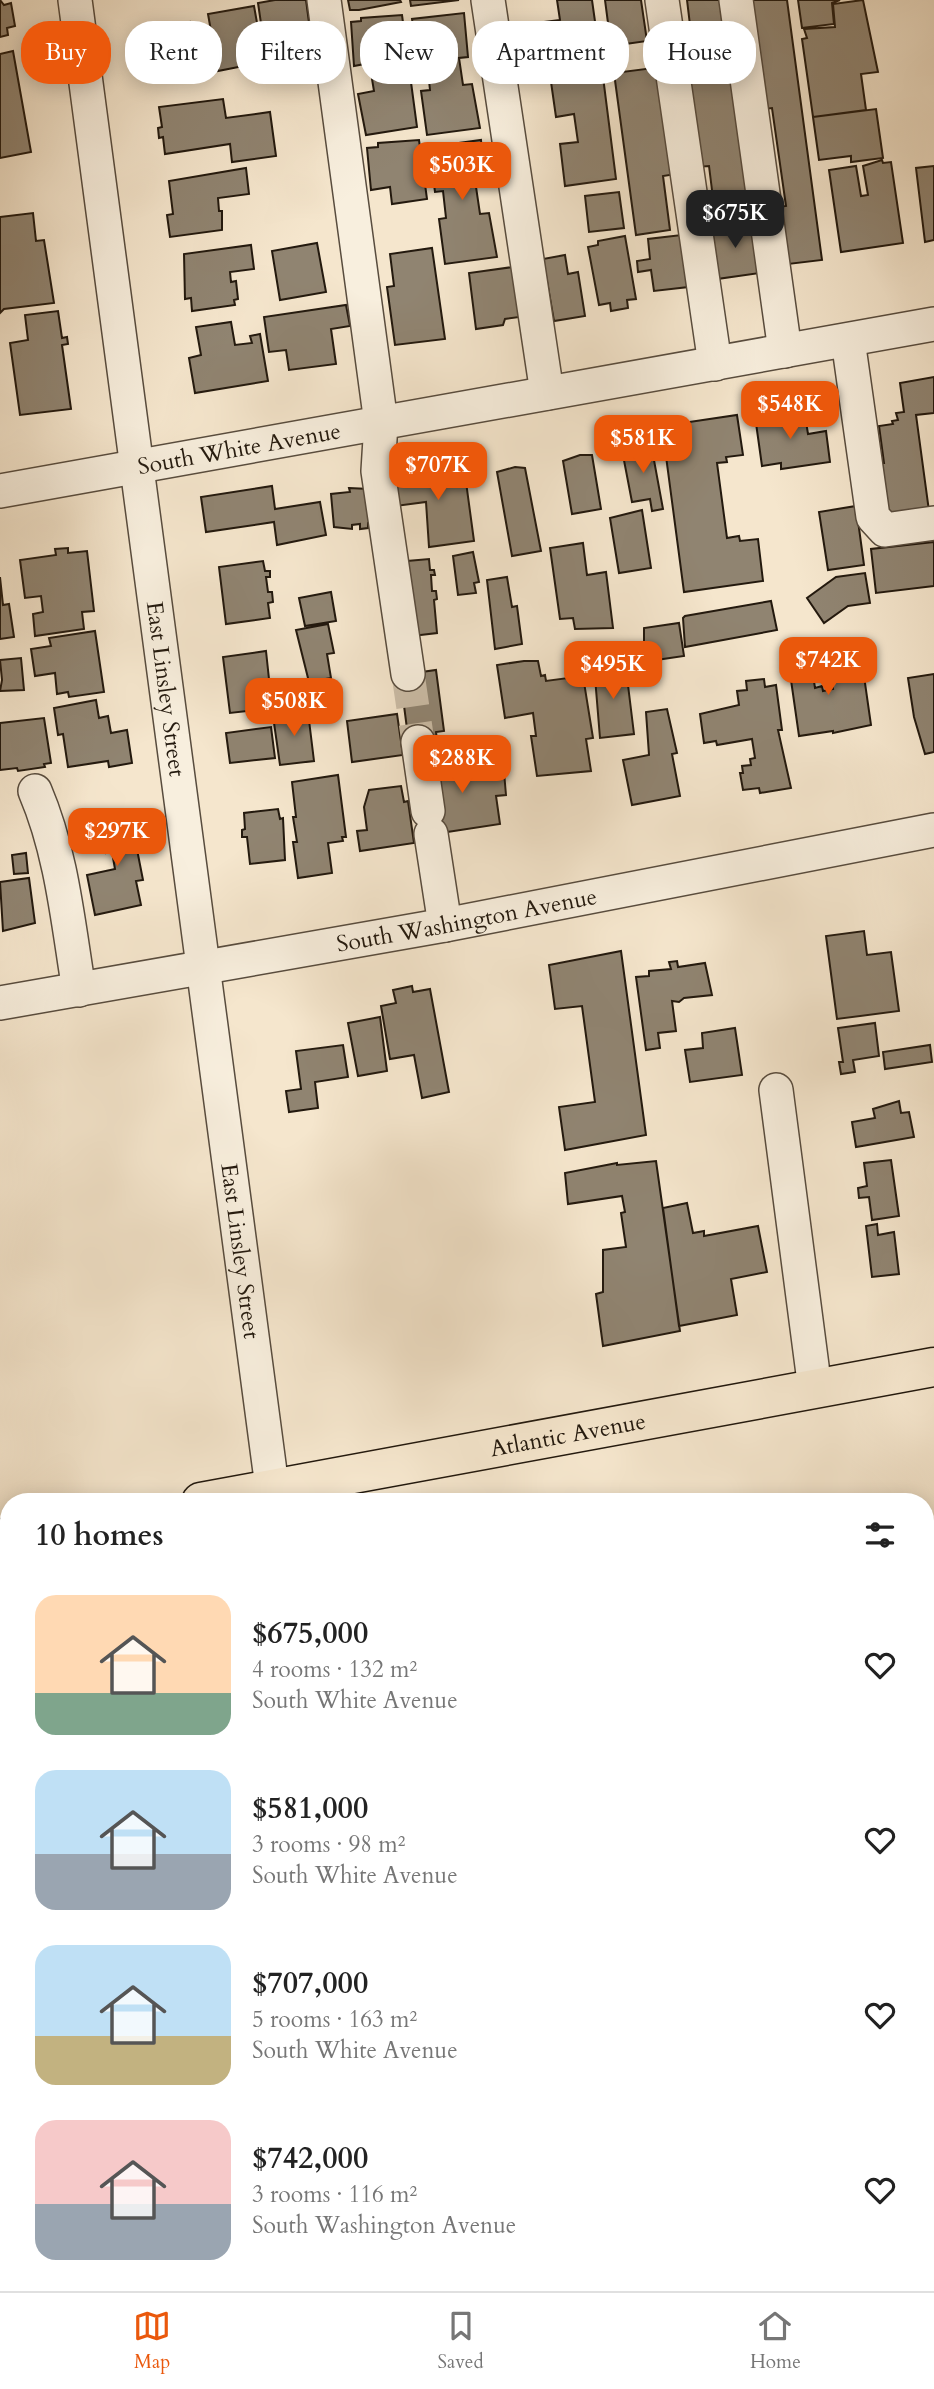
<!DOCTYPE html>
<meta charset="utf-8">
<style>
body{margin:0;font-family:Cardo,serif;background:#f6f6f6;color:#222;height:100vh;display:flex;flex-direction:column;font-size:26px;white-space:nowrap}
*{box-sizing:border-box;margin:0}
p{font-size:23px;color:#767676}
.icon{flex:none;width:38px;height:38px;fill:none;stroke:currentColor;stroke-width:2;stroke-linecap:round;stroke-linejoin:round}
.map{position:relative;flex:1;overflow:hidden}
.details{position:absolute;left:0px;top:1493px;width:934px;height:800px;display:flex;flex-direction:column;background:#fff;border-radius:28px 28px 0 0;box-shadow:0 4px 18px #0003}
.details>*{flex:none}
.banner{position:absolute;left:21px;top:21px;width:892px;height:63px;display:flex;gap:14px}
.price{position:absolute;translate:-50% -60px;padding:0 16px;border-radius:14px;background:#ea580c;color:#fff;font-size:23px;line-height:46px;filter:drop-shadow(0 2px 4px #0008)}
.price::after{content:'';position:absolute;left:50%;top:42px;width:21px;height:16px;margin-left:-10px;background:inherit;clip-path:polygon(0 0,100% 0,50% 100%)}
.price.on{background:#222;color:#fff}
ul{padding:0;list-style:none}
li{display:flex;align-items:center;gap:21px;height:175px;padding:0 35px}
li span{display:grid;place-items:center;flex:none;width:196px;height:140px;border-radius:21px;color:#555}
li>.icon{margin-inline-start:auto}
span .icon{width:84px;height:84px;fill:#fffc;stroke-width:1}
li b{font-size:30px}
h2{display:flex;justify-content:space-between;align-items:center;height:84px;padding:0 35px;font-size:30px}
.pill{padding:0 24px;border-radius:28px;background:#fff;box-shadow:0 4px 18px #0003;font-size:24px;line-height:63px}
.pill.on{background:#ea580c;color:#fff}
.tab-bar{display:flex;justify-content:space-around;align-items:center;height:98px;border-top:2px solid #e0e0e0;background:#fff;font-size:19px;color:#767676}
.tab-bar a{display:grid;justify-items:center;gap:4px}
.tab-bar .on{color:#ea580c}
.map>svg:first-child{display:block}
</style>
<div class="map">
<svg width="934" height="2291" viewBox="0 0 934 2291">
<rect width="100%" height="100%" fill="#f5e6cd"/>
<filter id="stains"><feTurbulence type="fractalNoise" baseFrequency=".00286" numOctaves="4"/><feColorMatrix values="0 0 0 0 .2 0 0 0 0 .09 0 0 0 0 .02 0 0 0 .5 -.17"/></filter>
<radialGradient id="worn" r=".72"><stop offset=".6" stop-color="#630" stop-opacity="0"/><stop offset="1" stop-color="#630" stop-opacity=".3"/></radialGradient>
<path fill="#908471" stroke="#23190e" stroke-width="2" d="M0,0L4,5L11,3L15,26L7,28L8,35L0,37Z
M275,0H306L310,30L263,37L258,3Z
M348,0H400L401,2L359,10H350Z
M410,0H459L411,6Z
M557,0H592L600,57L549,63L543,22L560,20Z
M605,0H641L647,41L611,46Z
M687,0H722L725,28L691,33Z
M742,0H787L822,260L780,265L779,207L786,206L772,108L757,110Z
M798,0H840L832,3L834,24L802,28Z
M863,0L878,72L861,74L866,110L813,117L802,39L807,38L804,29L835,27L833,4Z
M254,6L264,62L218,71L208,14Z
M464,13L468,57L459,58L463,85L472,84L480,128L427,135L421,91L430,90L427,62L418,63L412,19Z
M402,15L417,127L366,135L358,94L374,91L372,79L375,75L372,76L370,63L354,66L351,22L361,21V18Z
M190,22L195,50L204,49L207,67L195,72L194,68L156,74L154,59L148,60L146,49L152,48L149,28Z
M13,51L31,152L0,158V54Z
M730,53L751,217L716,222L709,166L697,167L683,60Z
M661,67L676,174L663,176L670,230L636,235L614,73Z
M602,69L616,179L565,186L560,144L578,142L574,114L556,117L550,75Z
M223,99L226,118L270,112L276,156L232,162L230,144L165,154L163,137L159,138L158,128L162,127L159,107Z
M876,109L883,158L851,162V156L819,160L813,117Z
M419,140L427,199L392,204L390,187L371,190L367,148L378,147V143Z
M481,140L485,186L476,187L480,214L489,213L497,257L445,264L439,219L446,218L443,191L435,192L429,147Z
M882,160L883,163L891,162L903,243L841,252L829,170L856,166L861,196L868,195L863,166Z
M934,166V240L925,242L916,168Z
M246,168L249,194L218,198L219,211H222V230L170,237L167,215L173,214L169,181Z
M619,192L624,228L589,232L585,196Z
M33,213L36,241L44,240L54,303L4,309L0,313V217Z
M753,222L760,273L717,279L710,228Z
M690,234L697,286L654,291L651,270L638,272L637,261L650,259L648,239Z
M625,236L636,299L627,300L628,308L611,311L610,303L599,305L588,247L598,245V241Z
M317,243L326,292L280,300L272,251Z
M251,245L254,269L230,272L231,282L236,281L238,299L234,300L235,305L192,311L191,298L185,299L184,254Z
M432,248L445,339L395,345L387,287L394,286L390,254Z
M565,255L568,274L578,272L585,316L554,321L543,259Z
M520,266L527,316L505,319L503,325L476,329L469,273Z
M346,305L350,326L331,329L336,364L289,370L286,350L269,352L264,317Z
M58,311L62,338L67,337L68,344L62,345L71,409L20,415L10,343L28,340L25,315Z
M231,322L235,345L252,343L250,336L260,334L268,381L195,393L189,358L201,355L196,327Z
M934,377V413L916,415L929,511L885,517L878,463H884L879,426L893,424L892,421L898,420L896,413L904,412L900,383Z
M804,409L808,434L826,431L830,462L781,469V463L762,466L755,416Z
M737,415L743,455L726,457L727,462L717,463L727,538L739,536L740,541L758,539L763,581L684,592L662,426Z
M640,444H651L663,509L652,511L650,499L632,502L622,450Z
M580,455H592L601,509L572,514L563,461Z
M444,466V469L464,467L474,541L429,547L426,502L396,506L391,473Z
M515,467L525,468L541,551L512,556L497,472Z
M272,486L275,509L320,502L326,535L277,545L274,522L206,532L201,497Z
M349,488L369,489L373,522L368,523V528L360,529V524L352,525V529L334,527L331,494L350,492Z
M856,506L864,565L828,570L819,512Z
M642,510L651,568L619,573L610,518Z
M934,542V586L876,593L871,549Z
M583,543L587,575L606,572L613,628L575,629L573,618L560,619L550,548Z
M68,548V553L87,551L94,611L82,612L84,629L35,636L33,614L43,612L41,596L25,598L20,560L56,555L55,549Z
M473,552L479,582L474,583L476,593L458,595L453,556Z
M429,559L430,570H434L435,575H431L432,591H436L437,599L434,600L437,633L404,637L396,562Z
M263,561L265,571H270V577H266L268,592H272L273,602L268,603L270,618L226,624L219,567Z
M865,573L870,603L848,606L824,623L807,598L836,577Z
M0,577L3,605L9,604L14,637L0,639Z
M507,577L512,607L517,606L522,644L495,649L487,580Z
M331,592L336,621L305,626L299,598Z
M771,601L777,630L685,647L683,618L685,616Z
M679,623L684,656L649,661L647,646H644V628Z
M328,624L334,653L327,654L331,678L309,682L296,630Z
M95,631L104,692L69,697L68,692L57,694L55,673L35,676L31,649L51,646L49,638Z
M809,649L815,688L822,686L823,691L833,689L829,663L862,662L871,725L833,733V731L799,736L787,652Z
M266,651L269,679H273V708L230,713L223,657Z
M21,658L24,690L0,691L2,680L0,660Z
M524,661H538L541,676L545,675L546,681L583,676L593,738L586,739L591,771L537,776L531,736H536L533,713L505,718L497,665Z
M620,662L622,677H627L634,734L600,738L594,665Z
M436,670L444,731L436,732L437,740L409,744L400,675Z
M934,674V752L925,754L914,717L908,678Z
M764,679L765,687L776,685L782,730H778L791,788L760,793L759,788L743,790L740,773H743L742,766L751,765L750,759L755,758L752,739L717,745L716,741L704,743L700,714L739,705L737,691L747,690L746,681Z
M96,700L99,718L108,716L111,733L127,730L132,763L109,767L108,761L68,767L63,734L58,735L54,708Z
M667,709L677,753L672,754L680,796L632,805L623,760L649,755L646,712Z
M308,712L314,761L280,765L273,716Z
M397,714L403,755L352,762L347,721Z
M44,718L51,763L44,764L45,767L18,771L17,768L0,770V723Z
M271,727L275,758L230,763L226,733Z
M483,752L485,769L499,767L500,773L504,772L506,795L496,796L500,824L421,836L428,768L440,767V760H445V757Z
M338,775L346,837H342L343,841L328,843L332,873L298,878L293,842H297L293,817H296L292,782Z
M401,786L404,802L408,801L414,843L360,851L357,831L367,830L364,807L369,790Z
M278,809L280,819L283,818L285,860L250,864L247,837H242V830L245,829L244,813Z
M114,811L116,822L131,819L143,880L136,881L141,905L95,915L87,875L115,869L112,852L106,853L98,814Z
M26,853L28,873L14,874L12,855Z
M29,878L35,923L3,931L0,882Z
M864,931L867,955L891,952L899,1011L837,1019L826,936Z
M621,951L646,1135L565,1150L559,1107L595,1102L582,1006L555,1009L549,965Z
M677,961L678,967L705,963L712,995L684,998L679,1002L672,1001L676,1031L658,1033L660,1048L646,1050L636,977L649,976V971L671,969L669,962Z
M412,986L413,992L430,989L449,1092L422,1098L414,1055L390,1059L381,1006L396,1003L393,990Z
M380,1017L387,1071L358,1076L348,1023Z
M875,1023L879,1056L853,1060L855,1072L841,1074L839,1062H843L838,1028Z
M735,1028L742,1075L690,1082L685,1050L703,1048L702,1033Z
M343,1045L348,1077L315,1082L318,1108L289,1112L286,1091L301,1089L296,1051Z
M930,1045L932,1062L885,1069L883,1052Z
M899,1101L901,1113L909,1112L914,1137L856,1147L852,1122L875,1118L873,1109Z
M891,1160L899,1216L872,1220L869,1197L859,1198L858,1188L867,1186L864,1163Z
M656,1161L680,1331L603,1346L596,1294L603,1292V1250L626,1247L621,1213L625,1212L622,1196L568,1204L565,1173L617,1163V1165Z
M687,1203L693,1233L704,1231V1236L758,1226L767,1272L731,1279L737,1315L679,1326L663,1208Z
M877,1224L878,1235L894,1232L899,1274L872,1277L866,1226Z
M932,1975L934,2040L926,2041L933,2077L926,2078V1976Z
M934,2168V2203L926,2205V2170Z
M9,2212V2268L0,2269V2214Z
M931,2234L934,2267L926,2268V2235Z
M934,2270V2291H907L906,2284H926V2274L934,2273Z
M19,2284H45L46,2291H20Z
M53,2284H73L74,2291H55Z
M171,2284H216V2285L172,2291Z
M461,2284H520L502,2287L503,2291H462Z
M555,2284H616L573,2291H556Z
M669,2284L670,2291H643V2286Z
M839,2284H885L886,2291H841Z
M228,2285L229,2291H187Z"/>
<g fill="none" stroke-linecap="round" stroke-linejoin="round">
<path stroke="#cbbda7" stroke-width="33" stroke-dasharray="33 17" stroke-linecap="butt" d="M408,674L418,742"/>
<g stroke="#584c3e" stroke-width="36">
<g id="minor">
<path id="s1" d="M75,0L274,1502"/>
<path d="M324,0L381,423L378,471L408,674"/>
<path d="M488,0L547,393"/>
<path d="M662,0L715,364"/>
<path d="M736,0L785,351"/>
<path d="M848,340L873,517L885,530L934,523"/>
<path id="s2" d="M0,491L934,324"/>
<path d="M418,742L428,811"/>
<path d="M35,791C62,854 68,923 79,990"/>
<path d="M431,834L445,925"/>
<path id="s3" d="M0,1003L445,925L934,830"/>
<path d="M776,1090L815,1389"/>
<path d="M926,1898L934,1896"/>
<path d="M0,2067L9,2066"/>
<path d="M139,2284L140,2291"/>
<path d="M388,2284L389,2291"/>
</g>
</g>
<g stroke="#23190e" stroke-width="41">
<g id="major">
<path id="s4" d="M201,1502L934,1367"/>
<path d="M0,1539L9,1537"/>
</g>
</g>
<use href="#minor" stroke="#f8efde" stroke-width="33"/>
<use href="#major" stroke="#f5e6cd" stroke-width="38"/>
</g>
<g text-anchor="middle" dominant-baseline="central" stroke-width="5" stroke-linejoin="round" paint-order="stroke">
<g font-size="23" fill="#23190e" stroke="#f8efde">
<text stroke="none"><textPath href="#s2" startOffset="243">South White Avenue</textPath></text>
<text stroke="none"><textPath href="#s1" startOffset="695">East Linsley Street</textPath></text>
<text stroke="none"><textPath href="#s3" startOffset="474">South Washington Avenue</textPath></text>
<text stroke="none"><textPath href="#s1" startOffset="1262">East Linsley Street</textPath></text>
<text stroke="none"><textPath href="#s4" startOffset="373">Atlantic Avenue</textPath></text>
</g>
</g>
<rect width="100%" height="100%" filter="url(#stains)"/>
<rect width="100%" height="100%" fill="url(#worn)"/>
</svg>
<b class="price" style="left:462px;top:202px">$503K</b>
<b class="price on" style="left:735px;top:250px">$675K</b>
<b class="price" style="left:790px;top:441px">$548K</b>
<b class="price" style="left:643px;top:475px">$581K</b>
<b class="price" style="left:438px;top:502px">$707K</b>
<b class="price" style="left:828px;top:697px">$742K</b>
<b class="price" style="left:613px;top:701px">$495K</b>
<b class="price" style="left:294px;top:738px">$508K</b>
<b class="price" style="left:462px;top:795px">$288K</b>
<b class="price" style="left:117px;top:868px">$297K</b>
<div class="banner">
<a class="pill on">Buy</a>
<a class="pill">Rent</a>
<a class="pill">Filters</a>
<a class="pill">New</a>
<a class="pill">Apartment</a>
<a class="pill">House</a>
</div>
<section class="details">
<h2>10 homes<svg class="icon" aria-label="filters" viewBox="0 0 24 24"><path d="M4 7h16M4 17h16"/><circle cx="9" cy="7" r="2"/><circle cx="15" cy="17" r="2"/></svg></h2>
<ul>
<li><span style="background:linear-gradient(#ffd9b3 70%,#7fa58c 0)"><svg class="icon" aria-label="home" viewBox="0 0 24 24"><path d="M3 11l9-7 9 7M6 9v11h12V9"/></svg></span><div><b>$675,000</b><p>4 rooms · 132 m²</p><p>South White Avenue</p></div><svg class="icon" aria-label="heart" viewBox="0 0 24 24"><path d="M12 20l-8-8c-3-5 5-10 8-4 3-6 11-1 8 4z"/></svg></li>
<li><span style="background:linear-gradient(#bfe0f5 60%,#9aa5b1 0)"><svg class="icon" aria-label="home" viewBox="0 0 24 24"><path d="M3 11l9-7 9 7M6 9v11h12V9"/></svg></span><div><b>$581,000</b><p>3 rooms · 98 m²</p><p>South White Avenue</p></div><svg class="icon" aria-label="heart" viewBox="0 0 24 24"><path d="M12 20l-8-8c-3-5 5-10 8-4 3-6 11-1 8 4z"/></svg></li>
<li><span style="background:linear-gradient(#bfe0f5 65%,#c2b280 0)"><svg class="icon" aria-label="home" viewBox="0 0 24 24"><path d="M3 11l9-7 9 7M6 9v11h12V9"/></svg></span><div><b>$707,000</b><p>5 rooms · 163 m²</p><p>South White Avenue</p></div><svg class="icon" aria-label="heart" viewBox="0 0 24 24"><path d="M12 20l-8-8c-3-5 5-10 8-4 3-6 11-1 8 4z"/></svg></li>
<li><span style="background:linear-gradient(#f6c9c9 60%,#9aa5b1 0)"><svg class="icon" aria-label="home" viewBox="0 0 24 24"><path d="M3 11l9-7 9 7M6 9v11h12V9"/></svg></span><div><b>$742,000</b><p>3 rooms · 116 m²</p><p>South Washington Avenue</p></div><svg class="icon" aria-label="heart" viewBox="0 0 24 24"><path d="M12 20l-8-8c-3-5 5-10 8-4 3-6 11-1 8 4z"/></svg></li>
</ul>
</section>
</div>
<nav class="tab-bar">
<a class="on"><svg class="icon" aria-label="map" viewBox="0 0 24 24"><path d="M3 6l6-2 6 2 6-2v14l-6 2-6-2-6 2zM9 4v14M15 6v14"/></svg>Map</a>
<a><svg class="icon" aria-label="saved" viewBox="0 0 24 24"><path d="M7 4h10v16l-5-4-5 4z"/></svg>Saved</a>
<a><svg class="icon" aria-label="home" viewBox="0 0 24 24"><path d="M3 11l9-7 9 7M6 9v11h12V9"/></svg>Home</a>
</nav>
